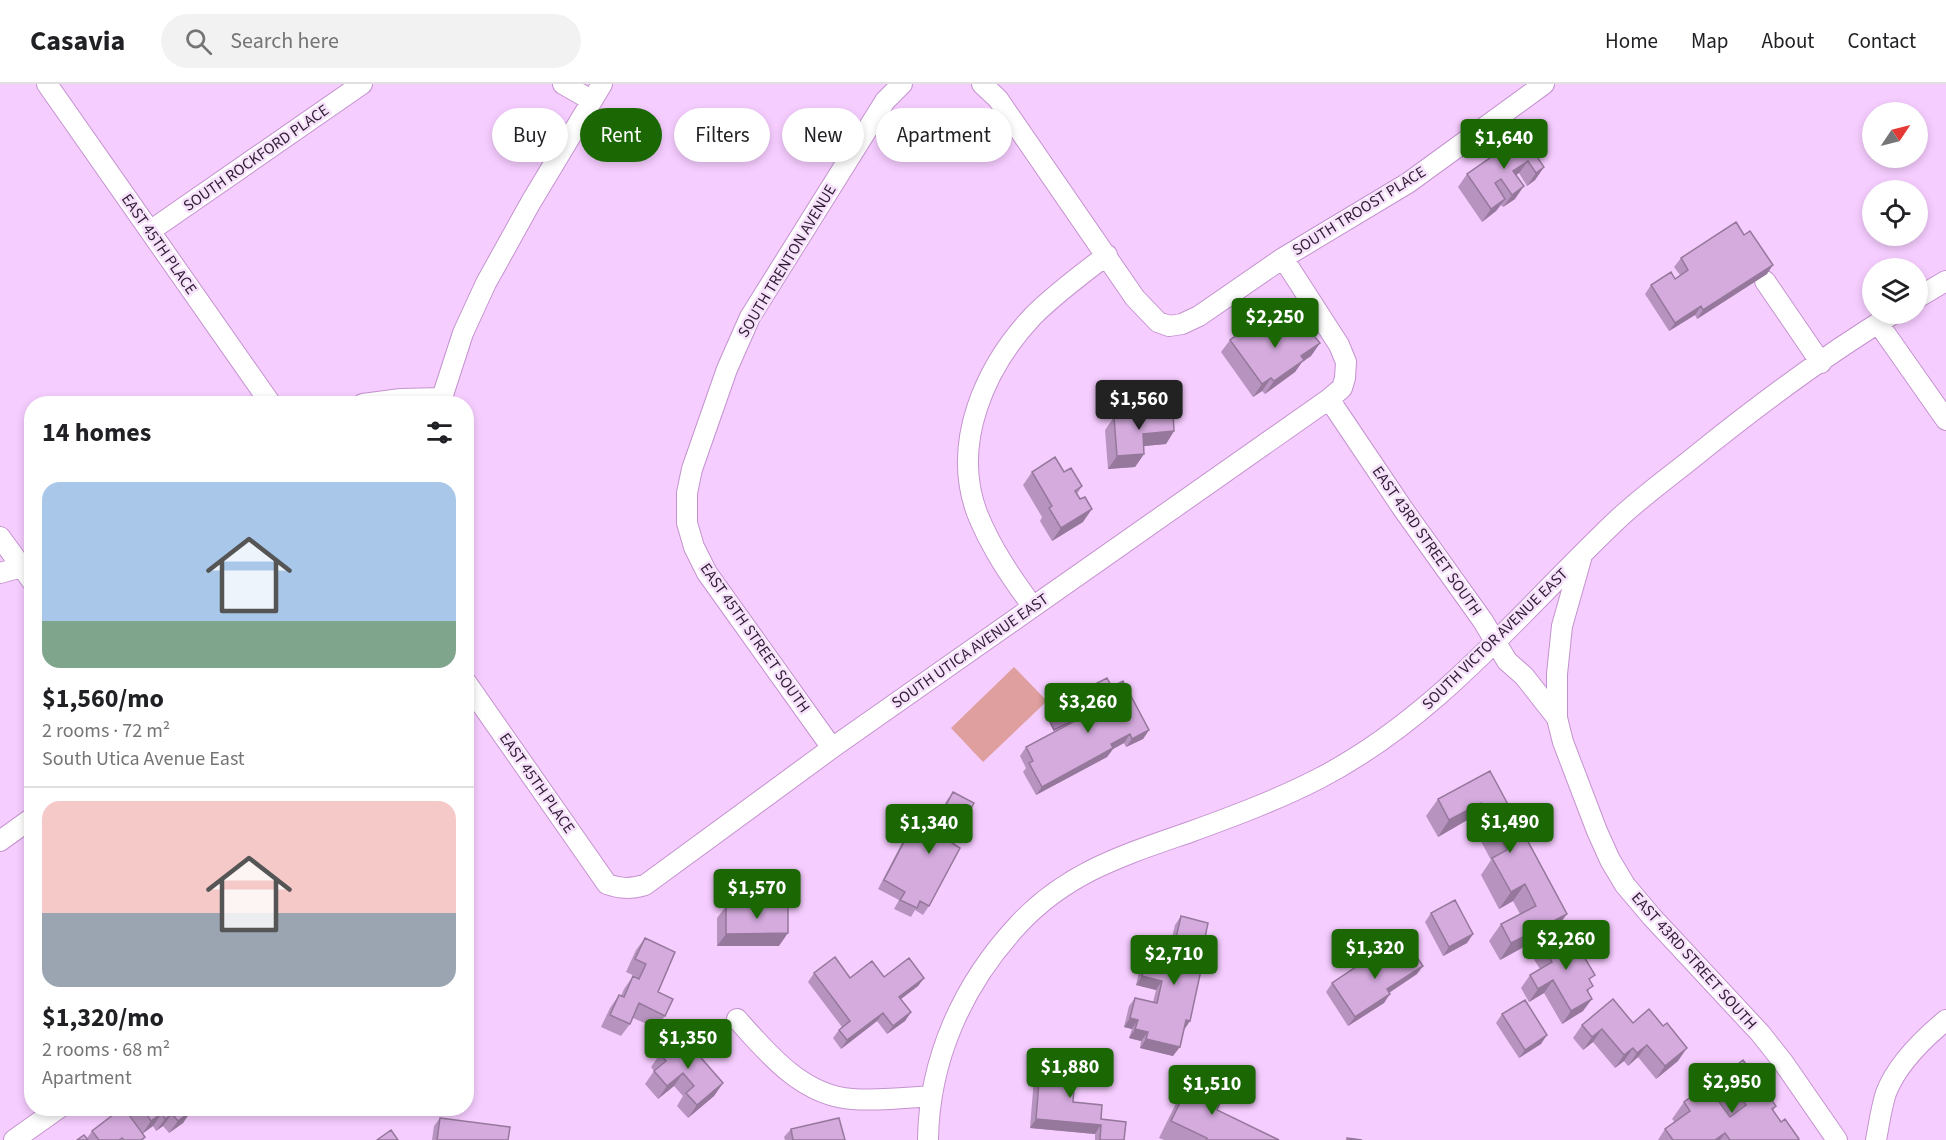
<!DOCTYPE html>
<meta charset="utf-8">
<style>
body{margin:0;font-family:"Source Sans 3",sans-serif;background:#f2f2f2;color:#202124;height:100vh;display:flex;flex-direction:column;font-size:22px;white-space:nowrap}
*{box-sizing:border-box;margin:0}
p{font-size:20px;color:#757577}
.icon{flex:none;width:33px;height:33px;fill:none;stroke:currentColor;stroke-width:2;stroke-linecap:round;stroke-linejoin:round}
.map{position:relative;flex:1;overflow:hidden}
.side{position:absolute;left:24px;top:312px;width:450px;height:720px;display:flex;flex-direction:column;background:#fff;border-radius:24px;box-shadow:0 3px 9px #0003}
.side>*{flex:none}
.hud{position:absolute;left:492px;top:24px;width:570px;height:54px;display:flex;gap:12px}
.needle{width:39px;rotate:55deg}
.fabs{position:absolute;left:1862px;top:18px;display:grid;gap:12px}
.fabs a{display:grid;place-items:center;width:66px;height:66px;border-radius:50%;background:#fff;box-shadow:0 3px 9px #0003;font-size:30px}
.price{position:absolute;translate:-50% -51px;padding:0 14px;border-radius:6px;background:#1b6704;color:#fff;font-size:20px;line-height:39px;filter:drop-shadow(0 2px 3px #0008)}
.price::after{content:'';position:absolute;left:50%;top:36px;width:18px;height:14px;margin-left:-9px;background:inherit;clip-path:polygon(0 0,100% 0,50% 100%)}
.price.selected{background:#222;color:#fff}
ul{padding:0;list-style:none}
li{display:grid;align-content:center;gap:12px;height:318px;padding:0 18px}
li+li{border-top:2px solid #e0e0e0}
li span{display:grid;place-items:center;height:186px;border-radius:18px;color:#555}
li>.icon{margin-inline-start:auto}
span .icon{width:108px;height:108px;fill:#fffc;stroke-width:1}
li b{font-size:26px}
h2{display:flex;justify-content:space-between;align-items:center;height:72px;padding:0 18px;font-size:26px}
.chip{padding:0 21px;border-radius:27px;background:#fff;box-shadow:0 3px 9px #0003;font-size:21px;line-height:54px}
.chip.selected{background:#1b6704;color:#fff}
header{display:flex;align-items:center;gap:36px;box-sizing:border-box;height:84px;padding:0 30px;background:#fff;border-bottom:2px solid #e0e0e0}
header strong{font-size:28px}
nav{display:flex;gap:33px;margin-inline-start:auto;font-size:21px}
.search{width:420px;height:54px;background:#f2f2f2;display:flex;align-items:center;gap:15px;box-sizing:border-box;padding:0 21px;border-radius:33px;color:#757577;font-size:22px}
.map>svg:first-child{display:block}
</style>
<header>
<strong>Casavia</strong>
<div class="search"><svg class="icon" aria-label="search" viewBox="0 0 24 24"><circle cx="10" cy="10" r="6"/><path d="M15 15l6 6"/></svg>Search here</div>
<nav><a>Home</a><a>Map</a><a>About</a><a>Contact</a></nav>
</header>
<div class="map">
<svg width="1946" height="1056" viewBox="0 0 1946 1056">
<defs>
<pattern id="water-ripples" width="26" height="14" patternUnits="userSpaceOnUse" patternTransform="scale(1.5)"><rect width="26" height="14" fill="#ae85b7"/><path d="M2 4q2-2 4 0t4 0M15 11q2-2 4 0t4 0" fill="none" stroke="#8e6c95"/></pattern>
</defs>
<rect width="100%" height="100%" fill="#f6cdff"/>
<path fill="#de9f9e" d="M1014,583L1047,617L983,678L951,644Z"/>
<path fill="url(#water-ripples)" stroke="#88668f" stroke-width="1.5" d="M1071,624L1077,635L1054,646L1049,636Z"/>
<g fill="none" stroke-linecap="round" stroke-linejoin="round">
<g stroke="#c493cf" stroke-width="22">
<path id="minor" d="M47,0L271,320
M563,0L591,16
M982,0L998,15L1135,214L1158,238L1169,242L1182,240L1199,232L1283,174L1408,99L1544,0
M150,147L362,0
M1283,174L1339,261L1346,278L1345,294L1342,304L1329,315L1403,425L1483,537L1507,577L1524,592L1557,634L1563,658L1597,747L1610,776L1625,801L1652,833L1760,949L1783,978L1837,1056
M1765,197L1821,279
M1917,214L1946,197
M1878,239L1946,336
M363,320L401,315L441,314
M440,320L463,249L486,199L531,118L602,0
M0,453L32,497
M0,489L32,480
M1033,523C1011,493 991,464 977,429C951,359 985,283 1033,232C1056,209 1082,190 1107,171
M466,598L607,800C621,805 630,805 645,801L832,664L1329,315
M1557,634V590L1562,542L1581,475
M832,664L707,489L694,463L687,439V409L692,385L727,285L750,233L885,17L902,0
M0,757L32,734
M737,935C768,970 803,1012 852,1015C878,1017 905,1014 931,1012
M14,1056L59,1024
M928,1056C929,975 963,900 1018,841C1067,788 1124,771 1190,748C1234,732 1277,716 1318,695C1437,634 1522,526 1617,436C1639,415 1665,396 1689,377C1753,325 1822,273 1893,230
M1876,1056C1879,1041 1881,1024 1886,1009C1897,980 1923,955 1946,936"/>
</g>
<use href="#minor" stroke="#fff" stroke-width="20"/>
</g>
<path fill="#b793bf" d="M1511,59L1544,83L1535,96L1527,102L1519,89L1516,91L1515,115L1503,123L1501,121L1496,127L1482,138L1458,103L1467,90L1489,74L1495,66Z
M1681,174L1767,190L1697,235L1695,231L1669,247L1645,210L1651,201L1675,195L1680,191L1674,183Z
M1275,246H1284L1320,259L1311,272L1302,278L1295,288L1265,310L1262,307L1253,313L1221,268L1230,256L1249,251Z
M1114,333L1174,347L1166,360L1144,362V370L1135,383L1108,385L1105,346Z
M1032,388H1064L1082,402L1077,410L1083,438L1052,457L1040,437L1042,433L1023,401Z
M1093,601L1112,603L1149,646L1143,655L1126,663L1124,659L1113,665L1107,673L1036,711L1023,688L1026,684L1020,672L1026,663L1084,632L1088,626L1082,617Z
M1490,687L1555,846L1500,876L1489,857L1501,840L1520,830L1513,817L1499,825L1481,791L1491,776L1469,735L1438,753L1426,732L1438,715Z
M953,708L952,759L929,822L923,831L915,826L911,833L894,825L899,816L878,805L908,747L914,739L930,747L947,716Z
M726,822L779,862H717V834Z
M1431,829L1473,850L1467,859L1443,872L1425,838Z
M1181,832L1184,946L1173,972L1140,964L1141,957L1129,954L1132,945L1124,943L1129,922L1135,914L1153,918L1156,906L1136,901L1140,883L1146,874L1166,879L1175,841Z
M645,854L658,908L665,932L656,944L633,934L630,940L621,952L601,943L610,924L619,911L621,912L624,905L633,892L636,894L637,893L626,888L636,866Z
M1542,861L1591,897L1588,909L1583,927L1562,940L1544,909L1529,918L1521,904L1530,891L1540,885L1533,874Z
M1388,878L1417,890L1389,909L1384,919L1348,942L1326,908L1332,899L1363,882Z
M814,889L850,894L884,893L924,894L918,902L901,915L911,928L905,937L887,950L877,937L841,965L833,954L839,946L842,943L808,898Z
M1502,930L1541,960L1519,974L1496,939Z
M1633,939L1678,977L1656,995L1638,973L1628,982L1624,977L1615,984L1593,958L1583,966L1573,954L1582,941Z
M660,970L723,999L714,1012L688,1034L677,1022L683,1012L674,1002L658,1015L645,1000L654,987L651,983Z
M1041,972L1073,1018L1101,1035L1124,1056H1095V1050L1030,1044L1035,981Z
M1724,991L1776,1022L1773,1027L1781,1038L1798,1056H1658L1665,1045L1675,1038L1672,1035L1684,1018L1712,1008Z
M1193,992L1217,1026L1279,1056H1164L1159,1054L1181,1009Z
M130,1024H191L183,1039L169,1049L163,1042L156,1047L153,1042L143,1049L145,1053L143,1056H77L87,1054L92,1047L127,1028Z
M440,1034L508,1056H432L434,1042Z
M791,1045L845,1056H785L784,1053Z"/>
<path fill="#95789b" d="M1528,77L1519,89L1504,100L1513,87Z
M1544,83L1535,96L1527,102L1536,89Z
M1524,102L1515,115L1503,123L1512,111Z
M1505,115L1496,127L1482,138L1491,125Z
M1773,181L1767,190L1697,235L1703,226Z
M1701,222L1695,231L1669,247L1675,239Z
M1320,259L1311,272L1302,278L1295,288L1265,310L1274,297L1301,272Z
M1271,294L1262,307L1253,313L1262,300Z
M1174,347L1166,360L1134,363L1143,350Z
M1144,370L1135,383L1108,385L1117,372Z
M1092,425L1083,438L1052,457L1061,444Z
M1149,646L1143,655L1126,663L1132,655Z
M1130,650L1124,659L1113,665L1107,673L1036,711L1042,703L1111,660Z
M1481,719L1469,735L1438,753L1449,736Z
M1525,800L1513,817L1499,825L1511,808Z
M1567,830L1555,846L1500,876L1511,859Z
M788,849L779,862H717L726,850Z
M1473,850L1467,859L1443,872L1449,863Z
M1423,882L1417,890L1381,914L1387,905Z
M1142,892L1162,897L1156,906L1136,901Z
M924,894L918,902L893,921L899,913Z
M1553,896L1544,909L1529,918L1538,905Z
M1390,910L1384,919L1348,942L1355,933Z
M1592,915L1583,927L1562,940L1571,927Z
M911,928L905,937L887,950L893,942Z
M883,929L877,937L841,965L847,956Z
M1130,934L1138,936L1132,945L1124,943Z
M1186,936L1190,937L1184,946L1180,944Z
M1135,945L1148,948L1141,957L1129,954Z
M1602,945L1593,958L1583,966L1592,953Z
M1547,951L1541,960L1519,974L1525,966Z
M1146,955L1180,963L1173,972L1140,964Z
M1647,961L1638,973L1628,982L1637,969Z
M1633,964L1624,977L1615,984L1624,971Z
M1687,964L1678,977L1656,995L1665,982Z
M683,989L674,1002L658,1015L667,1002Z
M723,999L714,1012L688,1034L697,1021Z
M192,1026L183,1039L169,1049L178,1037Z
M162,1029L153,1042L142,1050L151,1037Z
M172,1030L163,1042L156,1047L165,1035Z
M1036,1035L1101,1041L1095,1050L1030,1044Z
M1725,1049L1720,1056H1715Z"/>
<path fill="#d5abde" stroke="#95789b" stroke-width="1.5" d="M1522,51L1544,83L1536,89L1528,77L1513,87L1524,102L1512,111L1501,95L1495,99L1505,115L1491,125L1467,90L1497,69L1495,66L1509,56L1511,59Z
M1736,138L1744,151L1750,147L1773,181L1703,226L1701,222L1675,239L1651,201L1671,188L1675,195L1688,186L1681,174Z
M1300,235L1320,259L1301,272L1304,276L1274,297L1271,294L1262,300L1230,256L1245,245L1249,251L1268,237L1275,246L1281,242L1284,246Z
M1173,328L1174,347L1143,350L1144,370L1117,372L1114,333Z
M1055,373L1064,388L1071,384L1082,402L1075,407L1080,415L1085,413L1092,425L1061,444L1049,424L1052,422L1032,388Z
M1107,594L1112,603L1123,597L1149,646L1132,655L1130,650L1111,660L1113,664L1042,703L1029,679L1033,677L1026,663L1092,628L1090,623L1095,620L1088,608L1095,605L1093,601Z
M1490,687L1567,830L1511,859L1501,840L1536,822L1525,800L1511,808L1492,774L1507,766L1481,719L1449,736L1438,715Z
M953,708L974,719L952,759L960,764L929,822L920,817L917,824L900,816L905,808L884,796L914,739L932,748Z
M1455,816L1473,850L1449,863L1431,829Z
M788,821V849L726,850V822Z
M1181,832L1208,839L1203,863H1206L1190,937L1186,936L1180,963L1146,955L1148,948L1135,945L1138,936L1130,934L1135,914L1157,919L1162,897L1142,892L1146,874L1170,880Z
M1568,846L1595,891L1589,895L1593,902L1587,906L1592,915L1571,927L1553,896L1538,905L1530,891L1552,878L1542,861Z
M645,854L675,868L658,908L673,915L665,932L639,919L630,940L610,931L619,911L624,913L633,892L639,895L646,880L635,875Z
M1410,863L1423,882L1387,905L1390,910L1355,933L1332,899L1362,879L1363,882L1382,870L1388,878Z
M835,873L850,894L872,877L884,893L909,874L924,894L899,913L911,928L893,942L883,929L847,956L839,946L850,937L814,889Z
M1613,915L1633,939L1649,925L1663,942L1667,939L1687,964L1665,982L1647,961L1637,969L1633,964L1624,971L1602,945L1592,953L1582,941Z
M1525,916L1547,951L1525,966L1502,930Z
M681,951L723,999L697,1021L686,1009L694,1002L683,989L667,1002L654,987L666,977L660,970Z
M1041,972L1076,975L1073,1018L1102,1021L1101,1035L1126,1038L1124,1056H1100L1101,1041L1036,1035Z
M1743,976L1776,1022L1772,1025L1781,1038L1785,1035L1799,1055L1798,1056H1730L1725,1049L1715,1056H1673L1665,1045L1690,1027L1684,1018L1707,1001L1730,1033L1746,1021L1724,991Z
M1193,992L1225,1008L1217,1026L1279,1056H1206L1207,1054L1171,1037Z
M122,1024H124L145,1053L141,1056H124L122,1054L119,1056H99L92,1047Z
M142,1024H191L192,1026L178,1037L172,1030L165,1035L162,1029L151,1037Z
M440,1034L510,1043L508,1056H437Z
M839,1034L845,1056H793L791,1045Z
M391,1046L398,1056H377Z
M84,1051L88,1056H77Z
M1347,1054L1362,1056H1347Z"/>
<g text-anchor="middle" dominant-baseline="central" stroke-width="5" stroke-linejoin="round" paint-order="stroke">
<g font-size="16" fill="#2f1c33" stroke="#f7e2fb">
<text transform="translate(256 74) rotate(-35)">SOUTH ROCKFORD PLACE</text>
<text transform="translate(1359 127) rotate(-32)">SOUTH TROOST PLACE</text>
<text transform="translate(159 160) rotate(55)">EAST 45TH PLACE</text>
<text transform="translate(787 177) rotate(-59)">SOUTH TRENTON AVENUE</text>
<text transform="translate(1427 457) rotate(55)">EAST 43RD STREET SOUTH</text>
<text transform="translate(755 554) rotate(55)">EAST 45TH STREET SOUTH</text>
<text transform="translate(1495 555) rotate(-44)">SOUTH VICTOR AVENUE EAST</text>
<text transform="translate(970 567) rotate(-35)">SOUTH UTICA AVENUE EAST</text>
<text transform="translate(537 699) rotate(55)">EAST 45TH PLACE</text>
<text transform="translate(1694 877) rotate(48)">EAST 43RD STREET SOUTH</text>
</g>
</g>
</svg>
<div class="fabs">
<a><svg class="needle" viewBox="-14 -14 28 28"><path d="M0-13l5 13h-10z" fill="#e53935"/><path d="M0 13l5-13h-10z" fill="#757577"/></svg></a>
<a><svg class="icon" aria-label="locate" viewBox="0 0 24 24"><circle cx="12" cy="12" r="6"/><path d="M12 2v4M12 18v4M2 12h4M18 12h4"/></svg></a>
<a><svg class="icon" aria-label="layers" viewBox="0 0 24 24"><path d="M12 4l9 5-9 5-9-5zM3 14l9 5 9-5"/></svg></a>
</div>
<b class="price" style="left:1504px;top:86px">$1,640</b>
<b class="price" style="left:1275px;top:265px">$2,250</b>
<b class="price selected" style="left:1139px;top:347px">$1,560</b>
<b class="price" style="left:1088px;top:650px">$3,260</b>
<b class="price" style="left:1510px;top:770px">$1,490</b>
<b class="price" style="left:929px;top:771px">$1,340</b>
<b class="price" style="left:757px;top:836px">$1,570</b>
<b class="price" style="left:1566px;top:887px">$2,260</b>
<b class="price" style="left:1375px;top:896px">$1,320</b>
<b class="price" style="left:1174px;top:902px">$2,710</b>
<b class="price" style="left:688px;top:986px">$1,350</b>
<b class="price" style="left:1070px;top:1015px">$1,880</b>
<b class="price" style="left:1732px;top:1030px">$2,950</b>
<b class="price" style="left:1212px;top:1032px">$1,510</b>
<div class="hud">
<a class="chip">Buy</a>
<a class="chip selected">Rent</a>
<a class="chip">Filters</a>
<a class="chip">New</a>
<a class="chip">Apartment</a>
</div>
<section class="side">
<h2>14 homes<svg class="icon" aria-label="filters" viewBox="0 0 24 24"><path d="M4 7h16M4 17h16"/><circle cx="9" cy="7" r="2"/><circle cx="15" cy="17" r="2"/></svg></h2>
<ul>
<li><span style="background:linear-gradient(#a9c7e8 75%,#7fa58c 0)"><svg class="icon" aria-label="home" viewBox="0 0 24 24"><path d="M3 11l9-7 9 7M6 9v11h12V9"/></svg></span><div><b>$1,560/mo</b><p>2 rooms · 72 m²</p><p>South Utica Avenue East</p></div></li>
<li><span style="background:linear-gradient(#f6c9c9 60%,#9aa5b1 0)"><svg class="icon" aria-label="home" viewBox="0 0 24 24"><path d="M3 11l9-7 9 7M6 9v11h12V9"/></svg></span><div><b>$1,320/mo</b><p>2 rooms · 68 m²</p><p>Apartment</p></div></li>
</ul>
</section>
</div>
